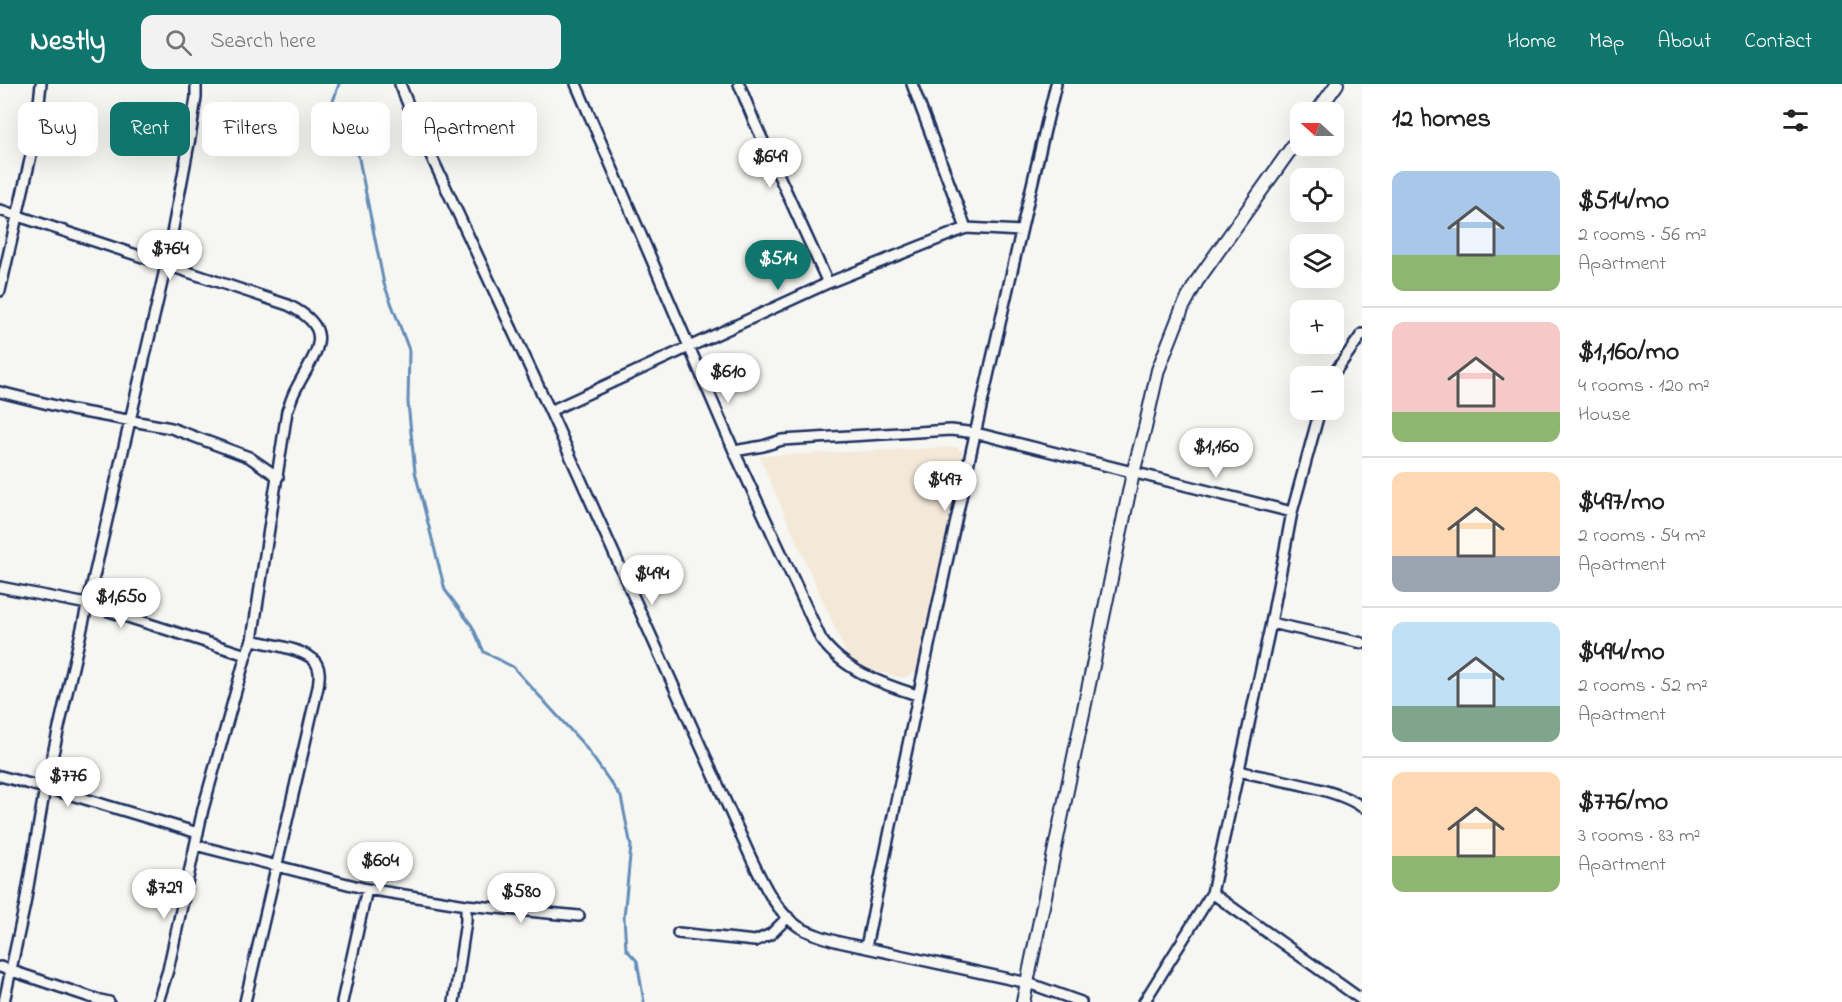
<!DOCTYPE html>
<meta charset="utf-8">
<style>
body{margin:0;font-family:"Indie Flower",sans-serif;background:#f2f2f2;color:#222;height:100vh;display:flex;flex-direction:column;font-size:22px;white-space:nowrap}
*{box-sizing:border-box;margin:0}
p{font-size:20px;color:#767676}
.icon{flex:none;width:33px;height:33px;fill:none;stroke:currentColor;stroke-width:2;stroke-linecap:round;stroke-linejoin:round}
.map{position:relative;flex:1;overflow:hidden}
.drawer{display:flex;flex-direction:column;background:#fff;width:480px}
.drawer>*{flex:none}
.top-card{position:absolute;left:18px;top:18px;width:570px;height:54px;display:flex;gap:12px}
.needle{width:39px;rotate:291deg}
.tools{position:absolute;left:1290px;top:18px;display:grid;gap:12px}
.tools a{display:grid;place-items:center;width:54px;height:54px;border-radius:12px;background:#fff;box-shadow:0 6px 24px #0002;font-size:30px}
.price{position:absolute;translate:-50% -51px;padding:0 14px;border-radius:21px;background:#fff;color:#222;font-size:20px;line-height:39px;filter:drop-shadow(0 2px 3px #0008)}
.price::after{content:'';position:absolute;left:50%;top:36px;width:18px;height:14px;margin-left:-9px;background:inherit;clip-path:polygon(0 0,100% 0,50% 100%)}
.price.current{background:#0f766e;color:#fff}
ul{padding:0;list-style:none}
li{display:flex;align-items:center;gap:18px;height:150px;padding:0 30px}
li+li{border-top:2px solid #e0e0e0}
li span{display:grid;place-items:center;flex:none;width:168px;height:120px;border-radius:12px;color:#555}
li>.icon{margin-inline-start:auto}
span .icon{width:72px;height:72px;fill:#fffc;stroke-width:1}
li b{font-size:26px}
h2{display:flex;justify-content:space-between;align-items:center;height:72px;padding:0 30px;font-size:26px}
.pill{padding:0 21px;border-radius:12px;background:#fff;box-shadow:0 6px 24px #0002;font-size:21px;line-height:54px}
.pill.current{background:#0f766e;color:#fff}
header{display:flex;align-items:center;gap:36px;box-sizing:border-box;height:84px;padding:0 30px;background:#0f766e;color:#fff}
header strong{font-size:28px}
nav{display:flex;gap:33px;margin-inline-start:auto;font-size:21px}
.search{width:420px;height:54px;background:#f2f2f2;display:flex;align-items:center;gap:15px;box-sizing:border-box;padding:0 21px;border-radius:12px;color:#767676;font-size:22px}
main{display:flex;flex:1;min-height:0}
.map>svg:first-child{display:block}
</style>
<header>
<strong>Nestly</strong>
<div class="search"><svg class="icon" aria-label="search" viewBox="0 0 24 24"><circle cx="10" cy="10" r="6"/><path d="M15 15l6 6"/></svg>Search here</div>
<nav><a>Home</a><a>Map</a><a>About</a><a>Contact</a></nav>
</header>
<main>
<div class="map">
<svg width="1362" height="918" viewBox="0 0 1362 918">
<rect width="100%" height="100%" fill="#f6f6f2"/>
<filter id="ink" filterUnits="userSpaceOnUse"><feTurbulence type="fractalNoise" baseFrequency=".0167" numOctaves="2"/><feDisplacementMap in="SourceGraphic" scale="12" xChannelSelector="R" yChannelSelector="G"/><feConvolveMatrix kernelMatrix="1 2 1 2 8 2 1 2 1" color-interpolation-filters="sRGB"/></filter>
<g filter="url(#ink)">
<path fill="#f4e9d9" d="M957,363L963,368L917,587L904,594L861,584L848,574L759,372Z"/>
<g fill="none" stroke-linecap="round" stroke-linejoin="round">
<path stroke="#638cb7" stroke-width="3" d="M339,0L332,20L336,30L352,40L384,200L409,266L408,319L415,388L445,506L472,542L484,568L513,583L584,661L621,713L631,762L624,833L626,865L637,877L644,918"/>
</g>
<path fill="#eecc9f" stroke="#1b2f5e" stroke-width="1.5" d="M169,791L172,795L171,799L166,802L167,811L161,814L158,811V807L163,802V794Z"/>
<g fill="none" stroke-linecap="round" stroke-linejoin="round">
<g stroke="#1b2f5e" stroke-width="14">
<path id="street" d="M400,0L413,33L550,327L751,774C763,799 776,828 799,843C811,850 825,854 839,858L1028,899L1081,918
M576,0L734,367L821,555C843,586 882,600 917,611
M739,0L754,37L828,199
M912,0L966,144
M0,126L288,221C339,246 315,268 296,305C292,312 290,320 287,327L252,556L246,571L203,725L168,886L158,918
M0,207L35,54L41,0
M1332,292L1362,250
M0,308L72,326L171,344L249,373L278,393
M550,327L828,199L966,144L1021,147
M734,367L763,362L782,356L951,346L976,349L1292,428
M0,503L87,520L246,571
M1271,539L1362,559
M1238,687C1270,695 1337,704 1362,723
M0,692L75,712L198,749
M195,761L367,805L342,918
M367,805L466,821V837L454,918
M1212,809L1362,916
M466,821L579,832
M678,849L755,857L771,850L788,833
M866,863C925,574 987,286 1056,0
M0,883L96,915L109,918
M4,918L25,820L45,704L166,181L190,54L196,13V0
M245,918L318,603C319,595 321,587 316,579C308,565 268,560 252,556
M1144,918L1212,809L1271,539L1292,428L1320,326"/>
</g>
<g stroke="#1b2f5e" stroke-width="16">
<path id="secondary" d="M1317,28L1337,0
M1023,918L1133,389L1145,344L1158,286L1182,225L1197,197L1300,52"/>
</g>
<use href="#street" stroke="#f6f6f2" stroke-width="9"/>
<use href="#secondary" stroke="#f6f6f2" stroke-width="12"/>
</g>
</g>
</svg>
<div class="tools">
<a><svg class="needle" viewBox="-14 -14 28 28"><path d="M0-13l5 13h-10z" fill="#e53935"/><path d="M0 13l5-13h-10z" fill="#767676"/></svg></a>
<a><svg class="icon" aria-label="locate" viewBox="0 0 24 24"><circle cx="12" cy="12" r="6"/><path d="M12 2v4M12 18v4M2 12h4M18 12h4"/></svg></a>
<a><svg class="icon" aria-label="layers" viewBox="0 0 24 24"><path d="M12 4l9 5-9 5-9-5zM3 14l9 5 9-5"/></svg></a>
<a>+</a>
<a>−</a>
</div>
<b class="price" style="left:770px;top:105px">$649</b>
<b class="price" style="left:170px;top:197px">$764</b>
<b class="price current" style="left:778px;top:207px">$514</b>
<b class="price" style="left:728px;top:320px">$610</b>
<b class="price" style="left:1216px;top:395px">$1,160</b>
<b class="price" style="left:945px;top:428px">$497</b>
<b class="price" style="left:652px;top:522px">$494</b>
<b class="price" style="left:121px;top:545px">$1,650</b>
<b class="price" style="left:68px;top:724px">$776</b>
<b class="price" style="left:380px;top:809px">$604</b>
<b class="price" style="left:164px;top:836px">$729</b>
<b class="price" style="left:521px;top:840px">$580</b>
<div class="top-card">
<a class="pill">Buy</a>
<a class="pill current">Rent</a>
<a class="pill">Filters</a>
<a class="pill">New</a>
<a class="pill">Apartment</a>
</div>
</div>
<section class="drawer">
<h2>12 homes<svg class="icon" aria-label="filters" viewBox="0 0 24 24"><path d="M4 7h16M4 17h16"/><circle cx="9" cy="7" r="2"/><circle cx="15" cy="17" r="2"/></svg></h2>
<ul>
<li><span style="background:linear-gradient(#a9c7e8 70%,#8fb573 0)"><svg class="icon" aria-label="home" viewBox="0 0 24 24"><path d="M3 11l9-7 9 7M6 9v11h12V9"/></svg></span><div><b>$514/mo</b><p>2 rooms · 56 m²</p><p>Apartment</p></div></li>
<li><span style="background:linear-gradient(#f6c9c9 75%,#8fb573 0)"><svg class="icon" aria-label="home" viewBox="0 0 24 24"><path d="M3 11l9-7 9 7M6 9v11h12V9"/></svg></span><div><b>$1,160/mo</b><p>4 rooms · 120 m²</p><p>House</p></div></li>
<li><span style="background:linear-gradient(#ffd9b3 70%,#9aa5b1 0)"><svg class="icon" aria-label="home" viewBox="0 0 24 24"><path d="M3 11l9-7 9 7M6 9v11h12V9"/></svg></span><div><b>$497/mo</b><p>2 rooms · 54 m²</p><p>Apartment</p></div></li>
<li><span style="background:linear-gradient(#bfe0f5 70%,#7fa58c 0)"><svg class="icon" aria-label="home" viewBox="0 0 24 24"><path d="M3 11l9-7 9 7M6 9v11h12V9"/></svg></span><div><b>$494/mo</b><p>2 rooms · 52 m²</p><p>Apartment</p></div></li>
<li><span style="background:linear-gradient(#ffd9b3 70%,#8fb573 0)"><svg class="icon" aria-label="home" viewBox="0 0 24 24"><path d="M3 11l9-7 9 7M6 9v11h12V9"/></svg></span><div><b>$776/mo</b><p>3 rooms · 83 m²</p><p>Apartment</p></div></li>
</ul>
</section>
</main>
